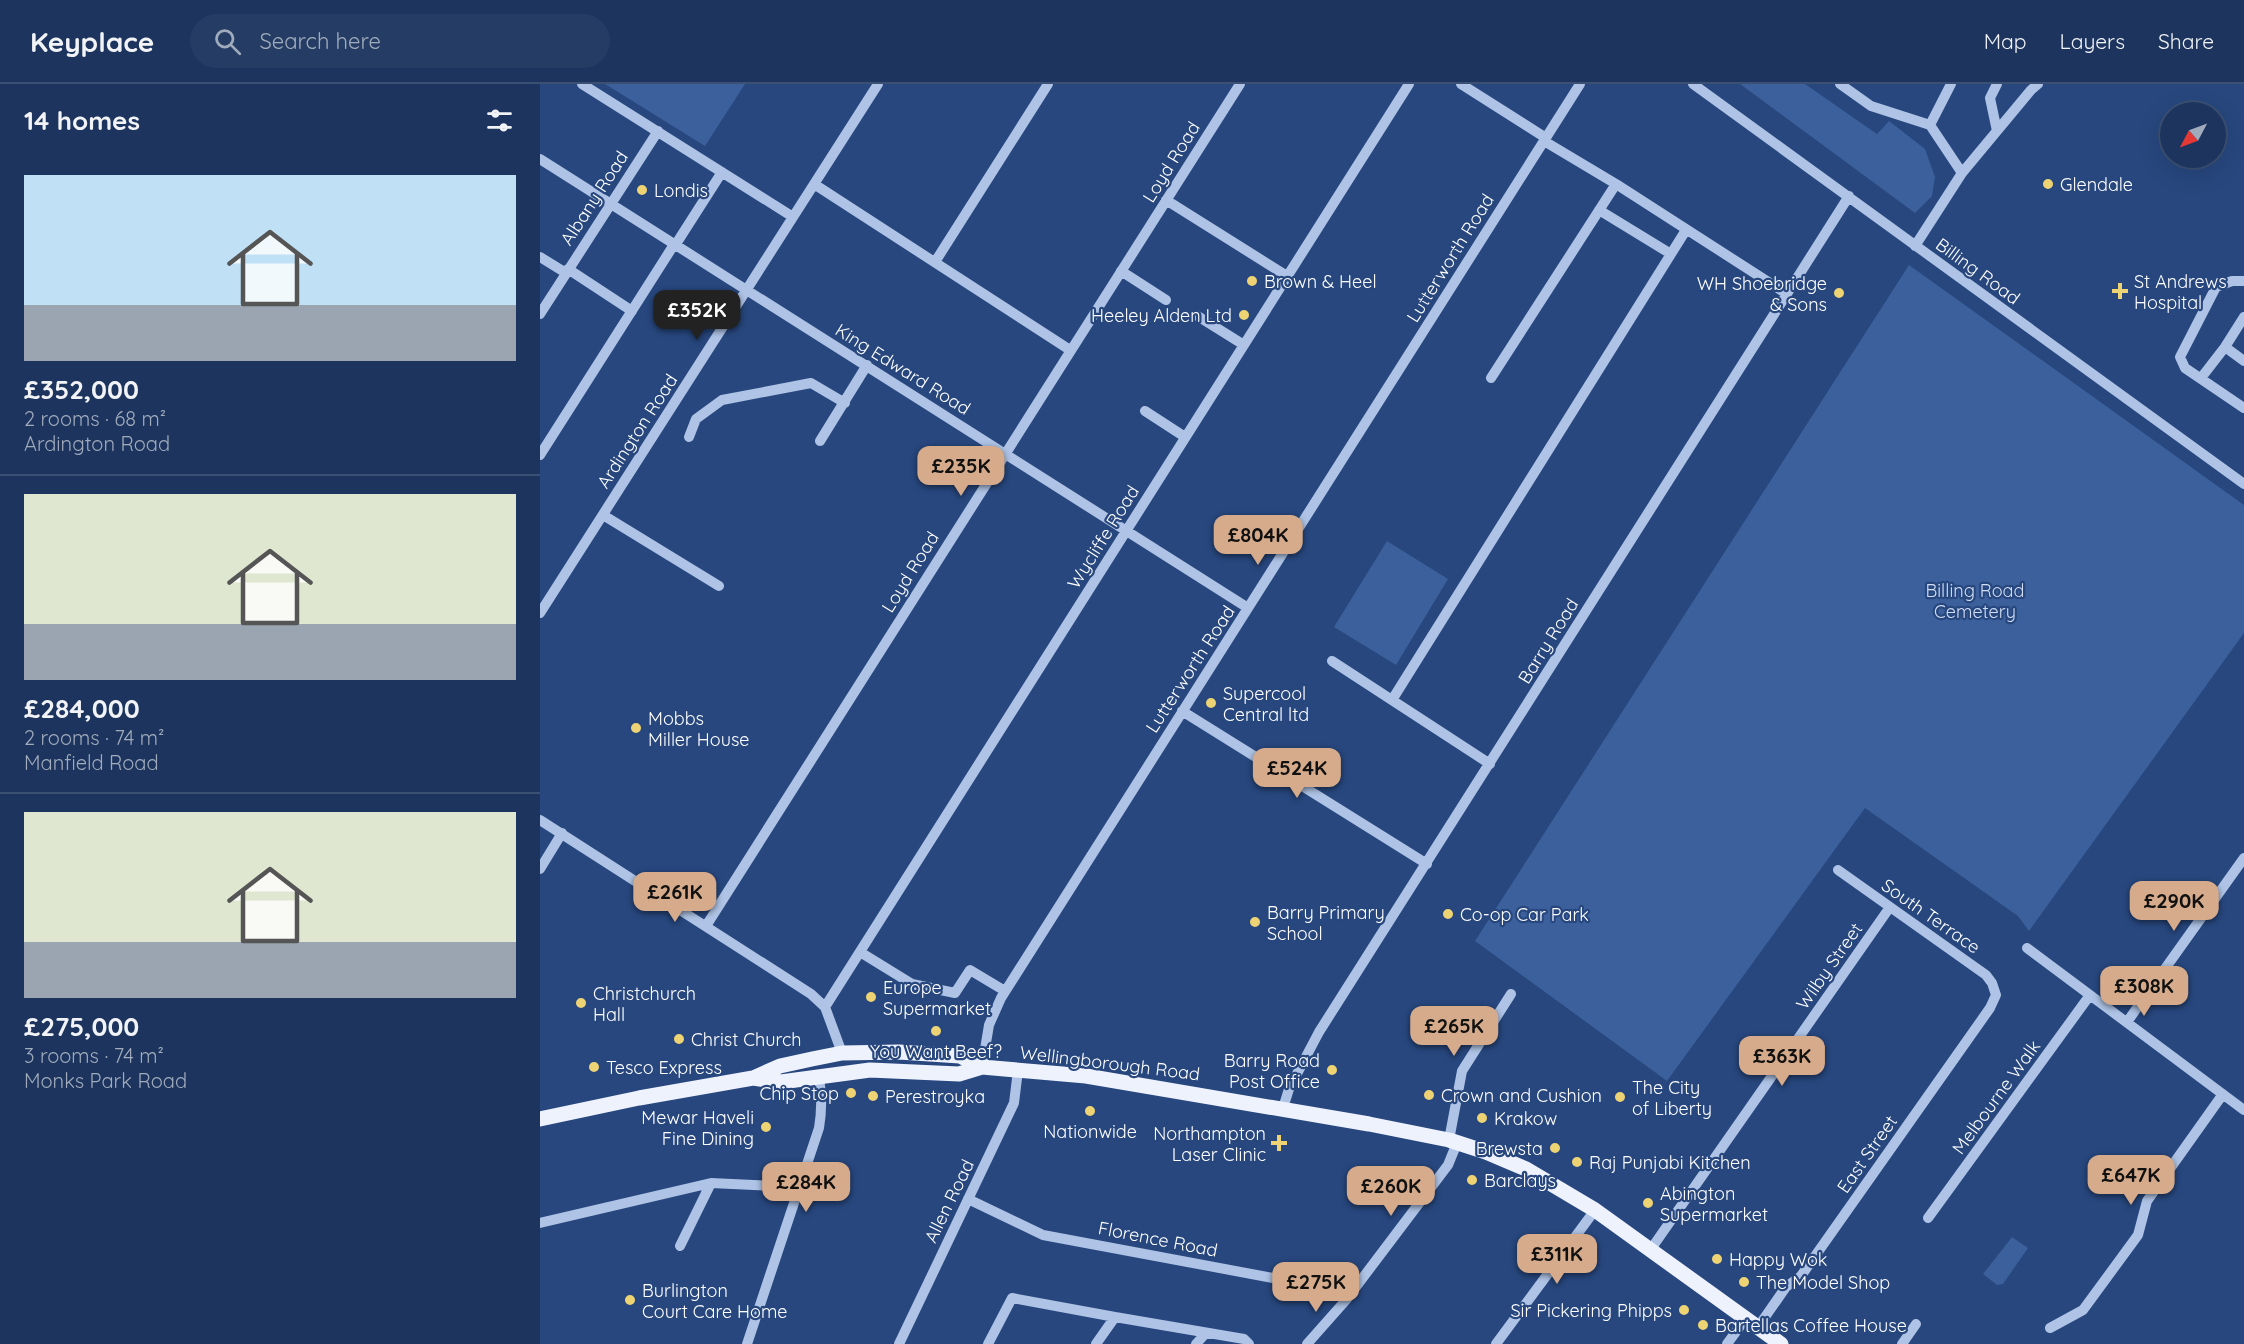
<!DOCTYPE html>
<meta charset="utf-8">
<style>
body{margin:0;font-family:Quicksand,sans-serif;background:#253d64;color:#f1f3f6;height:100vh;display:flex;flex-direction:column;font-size:22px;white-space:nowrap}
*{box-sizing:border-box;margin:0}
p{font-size:20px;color:#a0abbc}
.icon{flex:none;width:33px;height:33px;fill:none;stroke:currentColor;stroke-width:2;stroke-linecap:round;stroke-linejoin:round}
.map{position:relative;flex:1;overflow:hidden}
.sheet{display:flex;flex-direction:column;background:#1d355e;width:540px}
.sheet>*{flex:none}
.needle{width:39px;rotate:229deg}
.controls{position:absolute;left:1620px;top:18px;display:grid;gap:12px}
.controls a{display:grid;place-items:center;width:66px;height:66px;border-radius:50%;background:#1d355e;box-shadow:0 6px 24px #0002,0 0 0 2px #3b5073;font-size:30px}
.price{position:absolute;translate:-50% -51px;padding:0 14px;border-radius:12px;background:#d6ab8b;color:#111;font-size:20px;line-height:39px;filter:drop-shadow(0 2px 3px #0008)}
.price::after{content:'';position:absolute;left:50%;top:36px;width:18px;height:14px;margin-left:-9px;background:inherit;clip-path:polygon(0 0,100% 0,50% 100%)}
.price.current{background:#222;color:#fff}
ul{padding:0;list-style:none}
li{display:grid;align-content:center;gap:12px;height:318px;padding:0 24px}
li+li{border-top:2px solid #3b5073}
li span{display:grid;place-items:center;height:186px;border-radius:0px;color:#555}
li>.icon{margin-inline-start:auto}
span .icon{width:108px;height:108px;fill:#fffc;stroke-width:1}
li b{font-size:26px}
h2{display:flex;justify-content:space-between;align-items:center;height:72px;padding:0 24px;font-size:26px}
header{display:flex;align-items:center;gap:36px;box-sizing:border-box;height:84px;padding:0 30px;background:#1d355e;border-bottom:2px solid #3b5073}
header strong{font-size:28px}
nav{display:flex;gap:33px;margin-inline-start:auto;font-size:21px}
.search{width:420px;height:54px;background:#253d64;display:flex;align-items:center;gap:15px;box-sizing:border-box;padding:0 21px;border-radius:33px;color:#a0abbc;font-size:22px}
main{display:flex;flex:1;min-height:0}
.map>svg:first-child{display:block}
</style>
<header>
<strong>Keyplace</strong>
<div class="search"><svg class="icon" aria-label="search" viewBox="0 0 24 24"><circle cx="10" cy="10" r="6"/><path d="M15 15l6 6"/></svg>Search here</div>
<nav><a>Map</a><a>Layers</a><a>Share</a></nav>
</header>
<main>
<section class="sheet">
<h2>14 homes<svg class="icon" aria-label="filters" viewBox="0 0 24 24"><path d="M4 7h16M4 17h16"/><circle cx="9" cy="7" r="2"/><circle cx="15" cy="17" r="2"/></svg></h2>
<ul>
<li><span style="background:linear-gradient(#bfe0f5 70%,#9aa5b1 0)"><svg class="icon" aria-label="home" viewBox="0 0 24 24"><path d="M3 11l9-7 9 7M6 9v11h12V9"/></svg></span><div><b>£352,000</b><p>2 rooms · 68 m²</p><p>Ardington Road</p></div></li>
<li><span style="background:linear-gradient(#dfe7d0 70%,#9aa5b1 0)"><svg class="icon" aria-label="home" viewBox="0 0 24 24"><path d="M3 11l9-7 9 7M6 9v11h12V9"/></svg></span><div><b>£284,000</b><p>2 rooms · 74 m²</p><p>Manfield Road</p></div></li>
<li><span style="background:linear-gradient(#dfe7d0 70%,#9aa5b1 0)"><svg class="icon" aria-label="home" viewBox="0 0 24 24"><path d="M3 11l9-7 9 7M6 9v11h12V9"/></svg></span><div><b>£275,000</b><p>3 rooms · 74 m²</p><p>Monks Park Road</p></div></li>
</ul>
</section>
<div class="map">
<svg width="1704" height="1260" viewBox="0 0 1704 1260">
<rect width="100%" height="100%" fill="#27477e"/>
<path fill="#3b609b" d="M65,0H205L165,62Z
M1200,0H1265L1337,50L1349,37L1385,65L1395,93L1392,112L1375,129Z
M1369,181L1704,421V549L1489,847L1478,832L1325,724L1127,997L935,857Z
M847,457L908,495L856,581L794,543Z
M1472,1153L1488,1164L1463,1200L1457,1201L1443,1190Z"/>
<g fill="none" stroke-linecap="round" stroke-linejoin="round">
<path stroke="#aec3e5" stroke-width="10" d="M42,0L253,133
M921,0L1006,54
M1153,0L1704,400
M1300,0L1331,22L1390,41
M1457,47L1450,14L1457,0
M1004,57L1076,100L1247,210
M0,75L708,524
M1422,89L1491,6L1498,0
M274,100L530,266
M626,116L747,192
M1059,126L1131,170
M136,160L182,88
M1375,162L1422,89L1390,41L1411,0
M0,173L26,189
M395,178L508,0
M28,185L92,227
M581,187L626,216
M1704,197H1692L1676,203L1640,273L1645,284L1704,324
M0,230L118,47
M656,231L704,261
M1685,263L1704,277
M951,294L1076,100
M1661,294L1685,263L1704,233
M605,327L645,353
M149,353L156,335L182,316L271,299L305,319
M280,357L327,281
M0,371L135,159
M63,431L179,502
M0,529L338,0
M792,577L950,680
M852,616L1146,146
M642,627L887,780
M0,736L271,910L285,923L302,969
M0,785L22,749
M166,842L700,0
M1487,864L1704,1026
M320,868L372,900L415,909L430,886L465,907
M285,923L869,0
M1587,938L1704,774
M442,983L449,941L461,914L1040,0
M743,1024L749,1005L779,948L1309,112
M909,1056L922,987L971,910
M428,1115L503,1151L781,1203L794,1207L806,1216
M1388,1134L1550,911
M0,1139L171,1099L233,1102L258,1110
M140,1162L171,1099
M1111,1165L1350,823
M575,1233L704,1255L709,1260
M1218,1243L1246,1203L1261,1192L1450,924L1456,911L1452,899L1446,891L1298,786
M1510,1244L1543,1226L1598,1151L1607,1117L1683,1010
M207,1260L279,1044C282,1027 282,1012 279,994
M359,1260L474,1019L478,986
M448,1260L472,1214L575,1233L556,1260
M656,1260L666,1249
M767,1260L806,1216L908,1081L917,1059
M956,1260L1055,1126
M1187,1260L1206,1234
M1362,1260L1376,1240"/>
<path stroke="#eef2fd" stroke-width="15" d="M213,994L241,998L330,986L419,990L442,983
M0,1035L99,1014L213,994L240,982L272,975L302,969L359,968L420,972L442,983L546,992L829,1040L909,1056L946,1068L986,1085L1055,1126L1241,1260"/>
</g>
<g fill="#edd374" stroke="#27477e" stroke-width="2">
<circle cx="1508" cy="100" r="6"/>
<circle cx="102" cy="106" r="6"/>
<circle cx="712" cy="197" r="6"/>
<path d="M1577 198h6v6h6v6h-6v6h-6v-6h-6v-6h6z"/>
<circle cx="1299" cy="209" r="6"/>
<circle cx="704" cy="231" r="6"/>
<circle cx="671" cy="619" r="6"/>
<circle cx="96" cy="644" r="6"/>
<circle cx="908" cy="830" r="6"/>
<circle cx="715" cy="838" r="6"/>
<circle cx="331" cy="913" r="6"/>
<circle cx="41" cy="919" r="6"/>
<circle cx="396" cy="947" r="6"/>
<circle cx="139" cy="955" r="6"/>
<circle cx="54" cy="983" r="6"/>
<circle cx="792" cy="986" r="6"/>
<circle cx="311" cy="1009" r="6"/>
<circle cx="889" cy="1011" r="6"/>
<circle cx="333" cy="1012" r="6"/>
<circle cx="1080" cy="1013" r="6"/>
<circle cx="550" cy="1027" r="6"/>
<circle cx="942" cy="1034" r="6"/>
<circle cx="226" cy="1043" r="6"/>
<path d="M736 1050h6v6h6v6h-6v6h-6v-6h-6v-6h6z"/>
<circle cx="1015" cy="1064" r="6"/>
<circle cx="1037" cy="1078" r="6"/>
<circle cx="932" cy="1096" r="6"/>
<circle cx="1108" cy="1119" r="6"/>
<circle cx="1177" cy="1175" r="6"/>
<circle cx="1204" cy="1198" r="6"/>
<circle cx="90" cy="1216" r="6"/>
<circle cx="1144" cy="1226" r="6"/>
<circle cx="1163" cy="1241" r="6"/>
</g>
<g text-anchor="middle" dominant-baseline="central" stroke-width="4.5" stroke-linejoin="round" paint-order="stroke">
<g font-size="18" fill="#fff" stroke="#27477e">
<text transform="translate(631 78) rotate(-58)">Loyd Road</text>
<text transform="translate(54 114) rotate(-57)">Albany Road</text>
<text transform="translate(910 174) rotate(-58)">Lutterworth Road</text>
<text transform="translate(1438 187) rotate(36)">Billing Road</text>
<text transform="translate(363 285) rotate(32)">King Edward Road</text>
<text transform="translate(97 347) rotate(-57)">Ardington Road</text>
<text transform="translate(563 453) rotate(-58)">Wycliffe Road</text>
<text transform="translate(370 488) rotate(-58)">Loyd Road</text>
<text transform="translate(1008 557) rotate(-58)">Barry Road</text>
<text transform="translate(650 585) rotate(-57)">Lutterworth Road</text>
<text transform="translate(1391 832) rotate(35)">South Terrace</text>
<text transform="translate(1289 882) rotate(-55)">Wilby Street</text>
<text transform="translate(570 979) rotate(7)">Wellingborough Road</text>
<text transform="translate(1456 1013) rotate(-54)">Melbourne Walk</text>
<text transform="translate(1327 1070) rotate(-55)">East Street</text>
<text transform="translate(409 1117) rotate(-64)">Allen Road</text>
<text transform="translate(618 1155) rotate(11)">Florence Road</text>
</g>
<g font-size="18" fill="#fff" stroke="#27477e" text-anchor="start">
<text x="1520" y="100">Glendale</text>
<text x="114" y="106">Londis</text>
<text x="724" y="197">Brown &amp; Heel</text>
<text x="1594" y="197">St Andrews<tspan x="1594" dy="21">Hospital</tspan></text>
<text x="1287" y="199" text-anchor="end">WH Shoebridge<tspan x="1287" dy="21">&amp; Sons</tspan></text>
<text x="692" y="231" text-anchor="end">Heeley Alden Ltd</text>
<text x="683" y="609">Supercool<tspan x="683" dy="21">Central ltd</tspan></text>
<text x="108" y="634">Mobbs<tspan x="108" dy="21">Miller House</tspan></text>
<text x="727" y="828">Barry Primary<tspan x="727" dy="21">School</tspan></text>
<text x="920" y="830">Co-op Car Park</text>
<text x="343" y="903">Europe<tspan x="343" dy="21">Supermarket</tspan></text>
<text x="53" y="909">Christchurch<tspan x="53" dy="21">Hall</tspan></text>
<text x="151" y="955">Christ Church</text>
<text x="396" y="967" text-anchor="middle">You Want Beef?</text>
<text x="780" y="976" text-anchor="end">Barry Road<tspan x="780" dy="21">Post Office</tspan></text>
<text x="66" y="983">Tesco Express</text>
<text x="1092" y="1003">The City<tspan x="1092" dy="21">of Liberty</tspan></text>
<text x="299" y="1009" text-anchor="end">Chip Stop</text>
<text x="901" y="1011">Crown and Cushion</text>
<text x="345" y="1012">Perestroyka</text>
<text x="214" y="1033" text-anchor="end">Mewar Haveli<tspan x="214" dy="21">Fine Dining</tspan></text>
<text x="954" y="1034">Krakow</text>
<text x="550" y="1047" text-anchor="middle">Nationwide</text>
<text x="726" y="1049" text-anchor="end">Northampton<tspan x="726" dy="21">Laser Clinic</tspan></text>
<text x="1003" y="1064" text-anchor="end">Brewsta</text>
<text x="1049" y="1078">Raj Punjabi Kitchen</text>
<text x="944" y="1096">Barclays</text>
<text x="1120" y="1109">Abington<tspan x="1120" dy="21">Supermarket</tspan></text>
<text x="1189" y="1175">Happy Wok</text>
<text x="1216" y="1198">The Model Shop</text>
<text x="102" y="1206">Burlington<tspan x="102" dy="21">Court Care Home</tspan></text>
<text x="1132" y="1226" text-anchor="end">Sir Pickering Phipps</text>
<text x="1175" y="1241">Bartellas Coffee House</text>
</g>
<g font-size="18" fill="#d0def4" stroke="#27477e">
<text x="1435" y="506">Billing Road<tspan x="1435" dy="21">Cemetery</tspan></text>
</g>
</g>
</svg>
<div class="controls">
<a><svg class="needle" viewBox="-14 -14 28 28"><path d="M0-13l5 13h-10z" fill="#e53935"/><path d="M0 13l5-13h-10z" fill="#a0abbc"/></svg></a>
</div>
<b class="price current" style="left:157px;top:257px">£352K</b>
<b class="price" style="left:421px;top:413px">£235K</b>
<b class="price" style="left:718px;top:482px">£804K</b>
<b class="price" style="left:757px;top:715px">£524K</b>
<b class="price" style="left:135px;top:839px">£261K</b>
<b class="price" style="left:1634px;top:848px">£290K</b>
<b class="price" style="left:1604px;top:933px">£308K</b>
<b class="price" style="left:914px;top:973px">£265K</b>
<b class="price" style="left:1242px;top:1003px">£363K</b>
<b class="price" style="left:1591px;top:1122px">£647K</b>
<b class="price" style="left:266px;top:1129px">£284K</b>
<b class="price" style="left:851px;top:1133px">£260K</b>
<b class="price" style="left:1017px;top:1201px">£311K</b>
<b class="price" style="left:776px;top:1229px">£275K</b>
</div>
</main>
